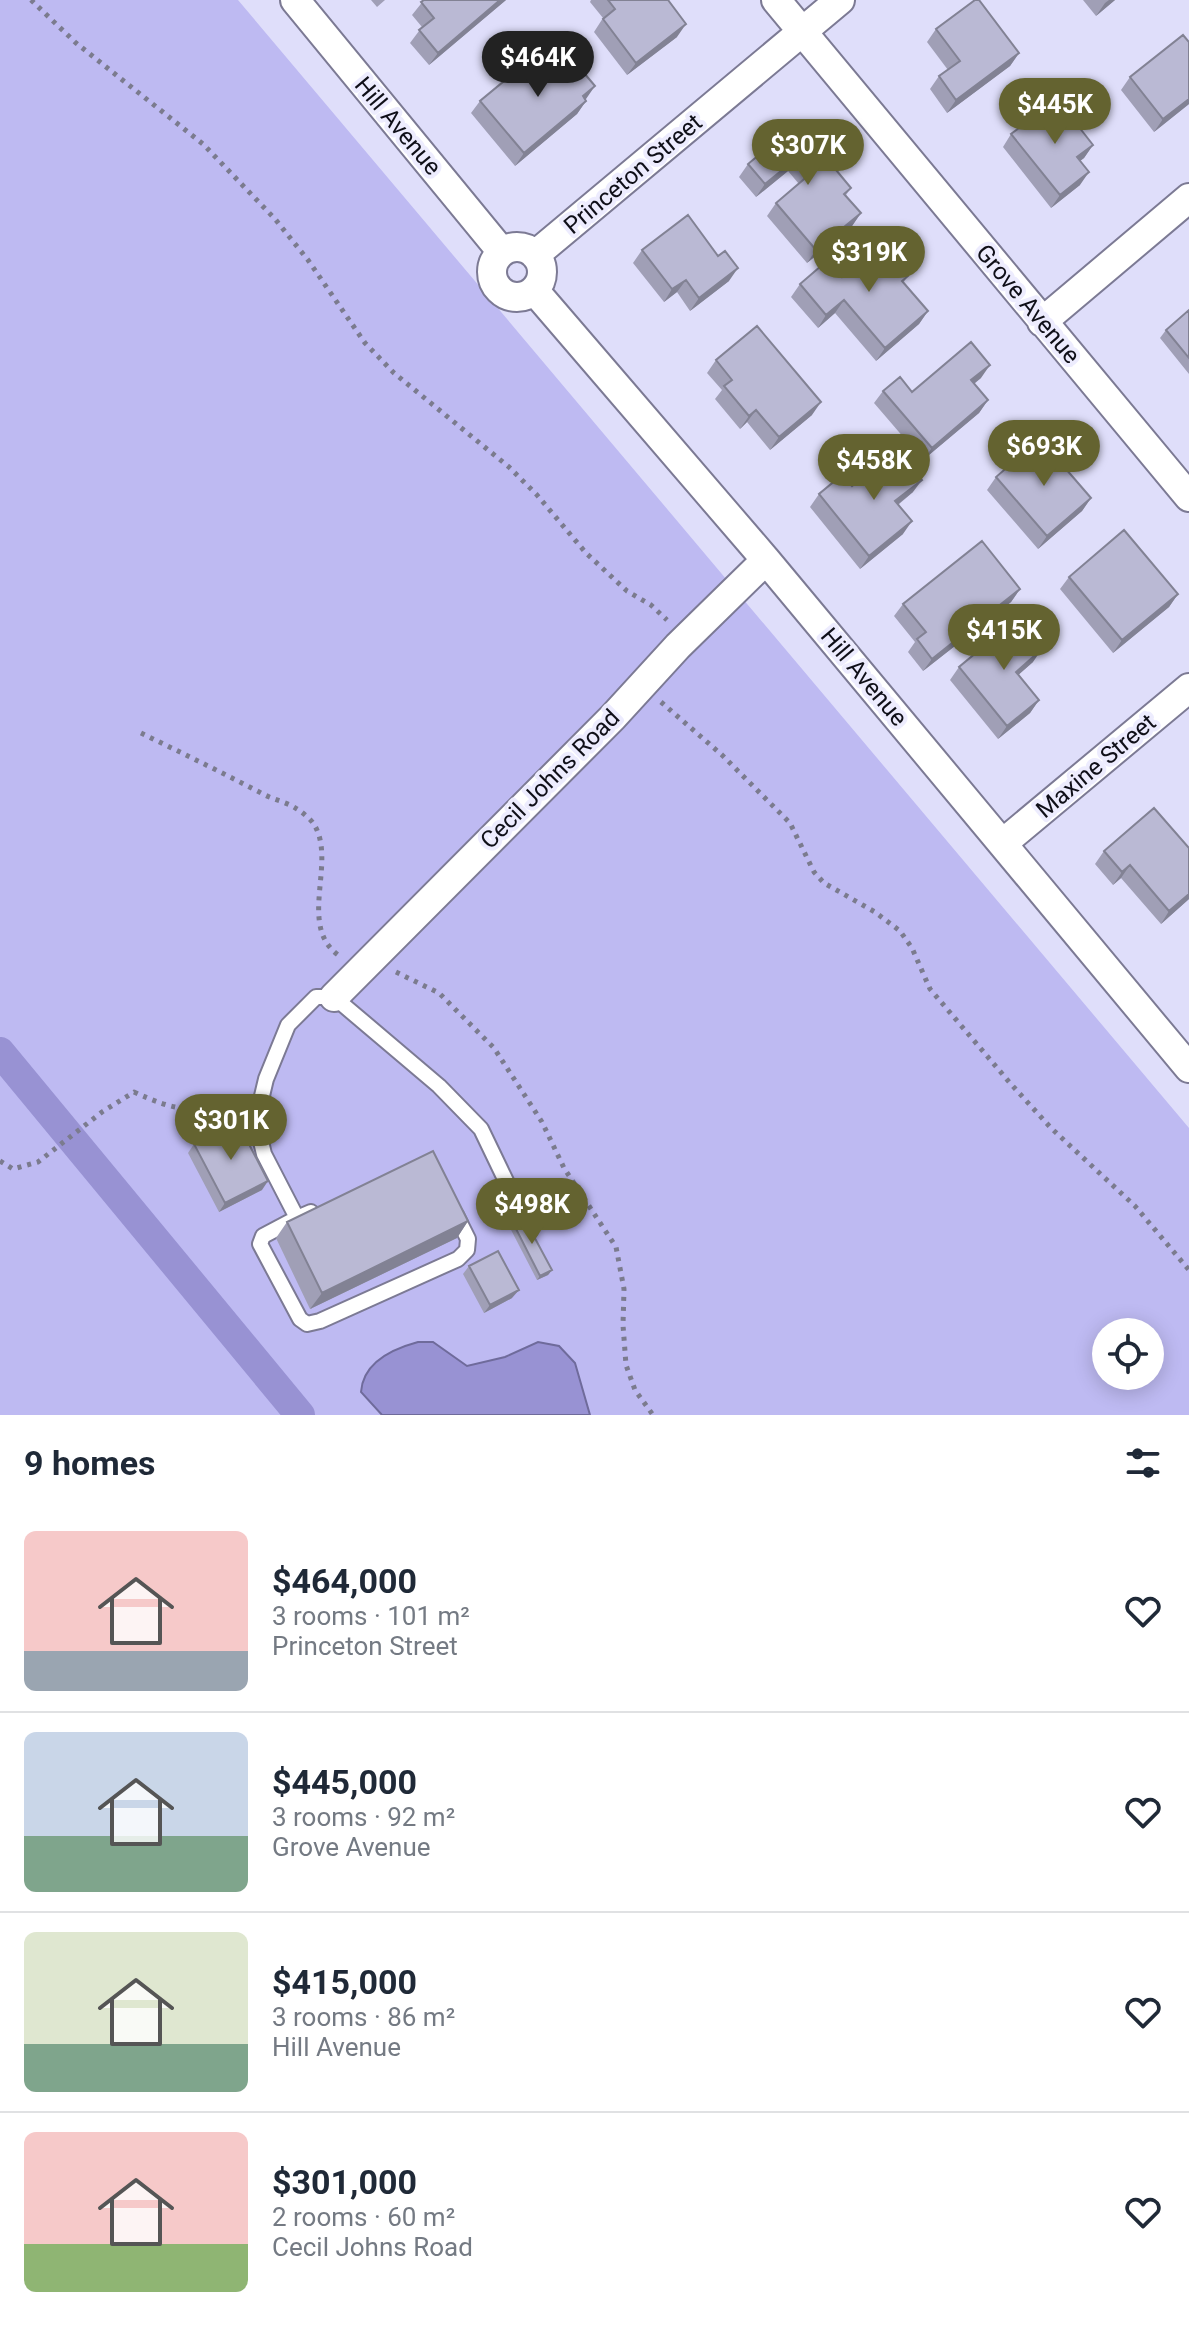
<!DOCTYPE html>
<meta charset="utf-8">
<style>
body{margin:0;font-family:Roboto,sans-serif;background:#f6f6f7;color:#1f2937;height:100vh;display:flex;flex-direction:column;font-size:30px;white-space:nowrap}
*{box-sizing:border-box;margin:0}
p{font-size:26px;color:#747a83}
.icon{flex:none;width:44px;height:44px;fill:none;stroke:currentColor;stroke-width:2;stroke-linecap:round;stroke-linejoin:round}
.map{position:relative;height:1415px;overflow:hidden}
.side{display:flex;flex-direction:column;background:#fff;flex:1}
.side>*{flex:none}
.fabs{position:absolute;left:1092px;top:1318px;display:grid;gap:16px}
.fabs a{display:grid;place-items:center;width:72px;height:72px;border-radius:50%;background:#fff;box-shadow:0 4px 20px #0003;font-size:40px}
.price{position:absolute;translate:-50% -68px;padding:0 18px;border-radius:28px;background:#646330;color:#fff;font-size:26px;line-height:52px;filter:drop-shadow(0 2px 4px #0008)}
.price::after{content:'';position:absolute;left:50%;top:48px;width:24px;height:18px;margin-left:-12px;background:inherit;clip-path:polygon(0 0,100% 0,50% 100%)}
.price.on{background:#222;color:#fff}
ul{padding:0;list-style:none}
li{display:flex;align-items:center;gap:24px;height:200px;padding:0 24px}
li+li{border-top:2px solid #e0e1e3}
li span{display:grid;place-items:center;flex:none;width:224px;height:160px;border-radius:12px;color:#555}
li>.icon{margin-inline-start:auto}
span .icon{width:96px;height:96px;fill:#fffc;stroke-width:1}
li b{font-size:34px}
h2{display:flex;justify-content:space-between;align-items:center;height:96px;padding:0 24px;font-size:34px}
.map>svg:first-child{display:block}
</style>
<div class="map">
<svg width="1189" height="1415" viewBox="0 0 1189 1415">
<rect width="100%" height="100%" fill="#dfdefa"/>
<path fill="#bebaf2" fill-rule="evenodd" d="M0,0H238L1189,1128V1415H0ZM1106,1332H1150V1376H1106Z"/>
<path fill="#9892d3" stroke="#6f6b9b" stroke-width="2" d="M418,1342H433L467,1366L505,1357L538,1342L559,1346L575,1363L590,1415H382L361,1392C363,1362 392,1349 418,1342Z"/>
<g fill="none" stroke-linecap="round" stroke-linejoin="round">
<path stroke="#9892d3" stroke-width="30" d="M0,1052L300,1415"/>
<g stroke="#7c7a94" stroke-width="18">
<path id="lane" d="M311,1212L297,1218L264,1154L256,1121L266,1079L288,1025L316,997H334L439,1086L481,1129L530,1231
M297,1218L263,1236L260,1244L300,1319L307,1324L320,1321L458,1259L467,1250L468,1239L456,1215"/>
</g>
<g stroke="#7c7a94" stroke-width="32">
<path id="street" d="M295,0L502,252
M776,0L1189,497
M492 272a25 25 0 1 1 50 0a25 25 0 1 1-50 0Z
M535,255L840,0
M534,290L766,560L1189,1068
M1042,322L1189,198
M1003,843L1189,688
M334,997L613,717L678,646L766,560"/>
</g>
<path stroke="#7b7b8e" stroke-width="5" stroke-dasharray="4 6" stroke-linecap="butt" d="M31,0L76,43L203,144L275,219L308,260L365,343L394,373L509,467L537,495L586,553L627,591L651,605L667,620
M661,702L722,755L790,823L814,872L824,883L875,912L900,931L912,948L930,989L1010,1083L1051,1128L1135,1206L1189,1270
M141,733C182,753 223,773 263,794C274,800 287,802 297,809C302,812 312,820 315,826C336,864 298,925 338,955
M396,972L439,993L494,1048L542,1122L564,1168L616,1247L624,1289L623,1325L626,1365L635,1390L653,1415
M0,1161L13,1169L38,1162L102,1112L134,1092C177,1112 192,1111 238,1108"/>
<use href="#lane" stroke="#fff" stroke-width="14"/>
<use href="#street" stroke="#fff" stroke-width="28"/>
</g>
<path fill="#a09fb6" d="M371,0H385L377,7Z
M424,0H506L429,65L410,43L422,27L412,15Z
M591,0H668L677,37L627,75L594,32L603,18L590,2Z
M1083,0H1115L1096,16Z
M936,29L1019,53L1010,66L947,113L930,89L939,76L948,70L927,42Z
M551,69L586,101L577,114L515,166L471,113L480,101Z
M1130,77L1189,104L1154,132L1121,90Z
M797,123L851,188L846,195L861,213L852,226L807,263L767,216L776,203L799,184L788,171L756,197L739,177L748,164Z
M1011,134L1093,145L1084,158L1080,161V185L1051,208L1003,147Z
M642,250L729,281L690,311L677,292L664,302L633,263Z
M908,276L903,283L928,311L919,324L876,361L835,313L818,328L791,297L800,284L842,277Z
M1189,310V374L1160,338L1166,330Z
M716,360L812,415L770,450L747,422L740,429L715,399L722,390L707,373Z
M981,378L974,384L988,400L979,413L923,460L874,403L883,391L912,392Z
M996,477L1091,498L1082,511L1038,549L987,490Z
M852,486L913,492L898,505L903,534L860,569L810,507L819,494Z
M1069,577L1178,594L1169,607L1113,653L1060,589Z
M1020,589L1011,602L923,671L908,652L915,642L894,616L903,604Z
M1033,662L1018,675L1039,700L1030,713L998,739L950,680L959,667Z
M1104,851L1189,899L1161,924L1121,878L1113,885L1095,864Z
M194,1144L262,1190L219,1212L188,1153Z
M468,1221L457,1238L310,1309L276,1238L287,1222Z
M512,1221L552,1270L548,1275L537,1280L509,1226Z
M469,1266L512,1298L484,1313L463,1274Z"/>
<path fill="#828294" d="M500,0H506L429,65L438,53Z
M1109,0H1115L1096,16L1105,3Z
M686,24L677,37L627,75L636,63Z
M1019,53L1010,66L947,113L956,100Z
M595,86L586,99L574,109L583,96Z
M1189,99V104L1154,132L1163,119Z
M586,101L577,114L515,166L524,153Z
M1093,145L1084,158L1068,170L1077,157Z
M797,158L788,171L756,197L765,184Z
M1089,172L1080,185L1051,208L1060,195Z
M861,213L852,226L807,263L816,250Z
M738,268L729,281L690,311L699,298Z
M686,280L677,292L664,302L672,289Z
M844,300L835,313L818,328L826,315Z
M928,311L919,324L876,361L885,348Z
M990,365L981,378L962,393L971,380Z
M988,400L979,413L923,460L932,448Z
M821,402L812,415L770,450L779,437Z
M756,410L747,422L740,429L749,416Z
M922,480L913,492L886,514L895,501Z
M1091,498L1082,511L1038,549L1047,536Z
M912,521L903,534L860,569L869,556Z
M1020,589L1011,602L923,671L932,659Z
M1178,594L1169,607L1113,653L1122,640Z
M1042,649L1033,662L1007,685L1016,672Z
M1039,700L1030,713L998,739L1007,726Z
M1130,865L1121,878L1113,885L1122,872Z
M1189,894V899L1161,924L1169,911Z
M268,1181L262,1190L219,1212L225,1203Z
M468,1221L457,1238L310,1309L322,1293Z
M552,1270L548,1275L537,1280L540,1276Z
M519,1290L512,1298L484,1313L490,1305Z"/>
<path fill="#bab9d4" stroke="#828294" stroke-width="2" d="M424,0H500L438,53L419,30L434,18L421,2Z
M608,0H668L686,24L636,63L603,19L615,9Z
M975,0H979L1019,53L956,100L939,76L960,61L936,29Z
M1183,35L1189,42V99L1163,119L1130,77Z
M538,53L551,69L568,54L595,86L583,96L586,101L524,153L480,101Z
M1057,99L1093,145L1077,157L1089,172L1060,195L1011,134Z
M797,123L851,188L844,194L861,213L816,250L776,203L810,174L797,158L765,184L748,164Z
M688,215L718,256L725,251L738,268L699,298L686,280L672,289L642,250Z
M880,244L908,276L902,281L928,311L885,348L844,300L826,315L800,284L828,260L842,277Z
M1189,310V358L1166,330Z
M757,326L821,402L779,437L756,410L749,416L724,386L732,380L716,360Z
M971,342L990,365L971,380L988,400L932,448L883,391L900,377L912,392Z
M1040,439L1091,498L1047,536L996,477Z
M897,449L922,480L895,501L912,521L869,556L819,494L842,475L852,486Z
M1124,530L1178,594L1122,640L1069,577Z
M982,541L1020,589L932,659L917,639L926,632L903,604Z
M1017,619L1042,649L1016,672L1039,700L1007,726L959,667Z
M1154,808L1189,848V894L1169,911L1130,865L1122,872L1104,851Z
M237,1121L268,1181L225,1203L194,1144Z
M433,1151L468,1221L322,1293L287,1222Z
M523,1216L552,1270L540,1276L512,1221Z
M498,1251L519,1290L490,1305L469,1266Z"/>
<g text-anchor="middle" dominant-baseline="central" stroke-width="8" stroke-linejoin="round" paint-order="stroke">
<g font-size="24" fill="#0f0f18" stroke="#edecfe">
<text transform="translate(398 126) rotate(50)">Hill Avenue</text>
<text transform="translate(633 174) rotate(-40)">Princeton Street</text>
<text transform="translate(1028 304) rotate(50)">Grove Avenue</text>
<text transform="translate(864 677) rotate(50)">Hill Avenue</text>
<text transform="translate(1096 766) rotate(-40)">Maxine Street</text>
<text transform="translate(550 779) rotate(-45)">Cecil Johns Road</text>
</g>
</g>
</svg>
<div class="fabs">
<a><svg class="icon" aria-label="locate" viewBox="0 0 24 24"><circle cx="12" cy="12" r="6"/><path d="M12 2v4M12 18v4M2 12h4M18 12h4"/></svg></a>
</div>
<b class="price on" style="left:538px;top:99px">$464K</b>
<b class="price" style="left:1055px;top:146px">$445K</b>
<b class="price" style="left:808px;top:187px">$307K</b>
<b class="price" style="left:869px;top:294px">$319K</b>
<b class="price" style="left:1044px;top:488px">$693K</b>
<b class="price" style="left:874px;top:502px">$458K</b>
<b class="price" style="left:1004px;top:672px">$415K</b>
<b class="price" style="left:231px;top:1162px">$301K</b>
<b class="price" style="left:532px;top:1246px">$498K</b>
</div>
<section class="side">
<h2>9 homes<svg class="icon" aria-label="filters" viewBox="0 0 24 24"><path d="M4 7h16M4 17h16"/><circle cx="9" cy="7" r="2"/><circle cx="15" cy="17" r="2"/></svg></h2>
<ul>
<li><span style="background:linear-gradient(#f6c9c9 75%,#9aa5b1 0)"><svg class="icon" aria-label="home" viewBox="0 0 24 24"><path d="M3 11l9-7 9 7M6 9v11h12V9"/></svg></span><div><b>$464,000</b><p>3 rooms · 101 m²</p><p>Princeton Street</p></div><svg class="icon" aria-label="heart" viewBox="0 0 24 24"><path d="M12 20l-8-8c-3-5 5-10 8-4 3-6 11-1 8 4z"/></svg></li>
<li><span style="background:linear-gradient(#c9d6e8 65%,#7fa58c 0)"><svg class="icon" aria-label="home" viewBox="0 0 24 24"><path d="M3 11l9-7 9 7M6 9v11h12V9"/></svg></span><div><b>$445,000</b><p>3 rooms · 92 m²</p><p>Grove Avenue</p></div><svg class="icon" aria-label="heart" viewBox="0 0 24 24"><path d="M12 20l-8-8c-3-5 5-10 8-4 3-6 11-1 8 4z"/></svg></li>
<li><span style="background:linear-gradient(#dfe7d0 70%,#7fa58c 0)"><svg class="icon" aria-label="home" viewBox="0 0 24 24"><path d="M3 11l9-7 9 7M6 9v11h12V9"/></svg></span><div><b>$415,000</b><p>3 rooms · 86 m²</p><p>Hill Avenue</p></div><svg class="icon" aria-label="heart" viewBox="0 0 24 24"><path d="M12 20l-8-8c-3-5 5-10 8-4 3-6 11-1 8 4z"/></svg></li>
<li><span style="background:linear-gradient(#f6c9c9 70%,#8fb573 0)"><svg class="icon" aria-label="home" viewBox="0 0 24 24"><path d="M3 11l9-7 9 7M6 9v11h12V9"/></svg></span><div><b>$301,000</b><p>2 rooms · 60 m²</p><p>Cecil Johns Road</p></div><svg class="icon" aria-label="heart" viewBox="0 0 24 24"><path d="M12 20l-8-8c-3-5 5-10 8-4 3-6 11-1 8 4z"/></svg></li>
</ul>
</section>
